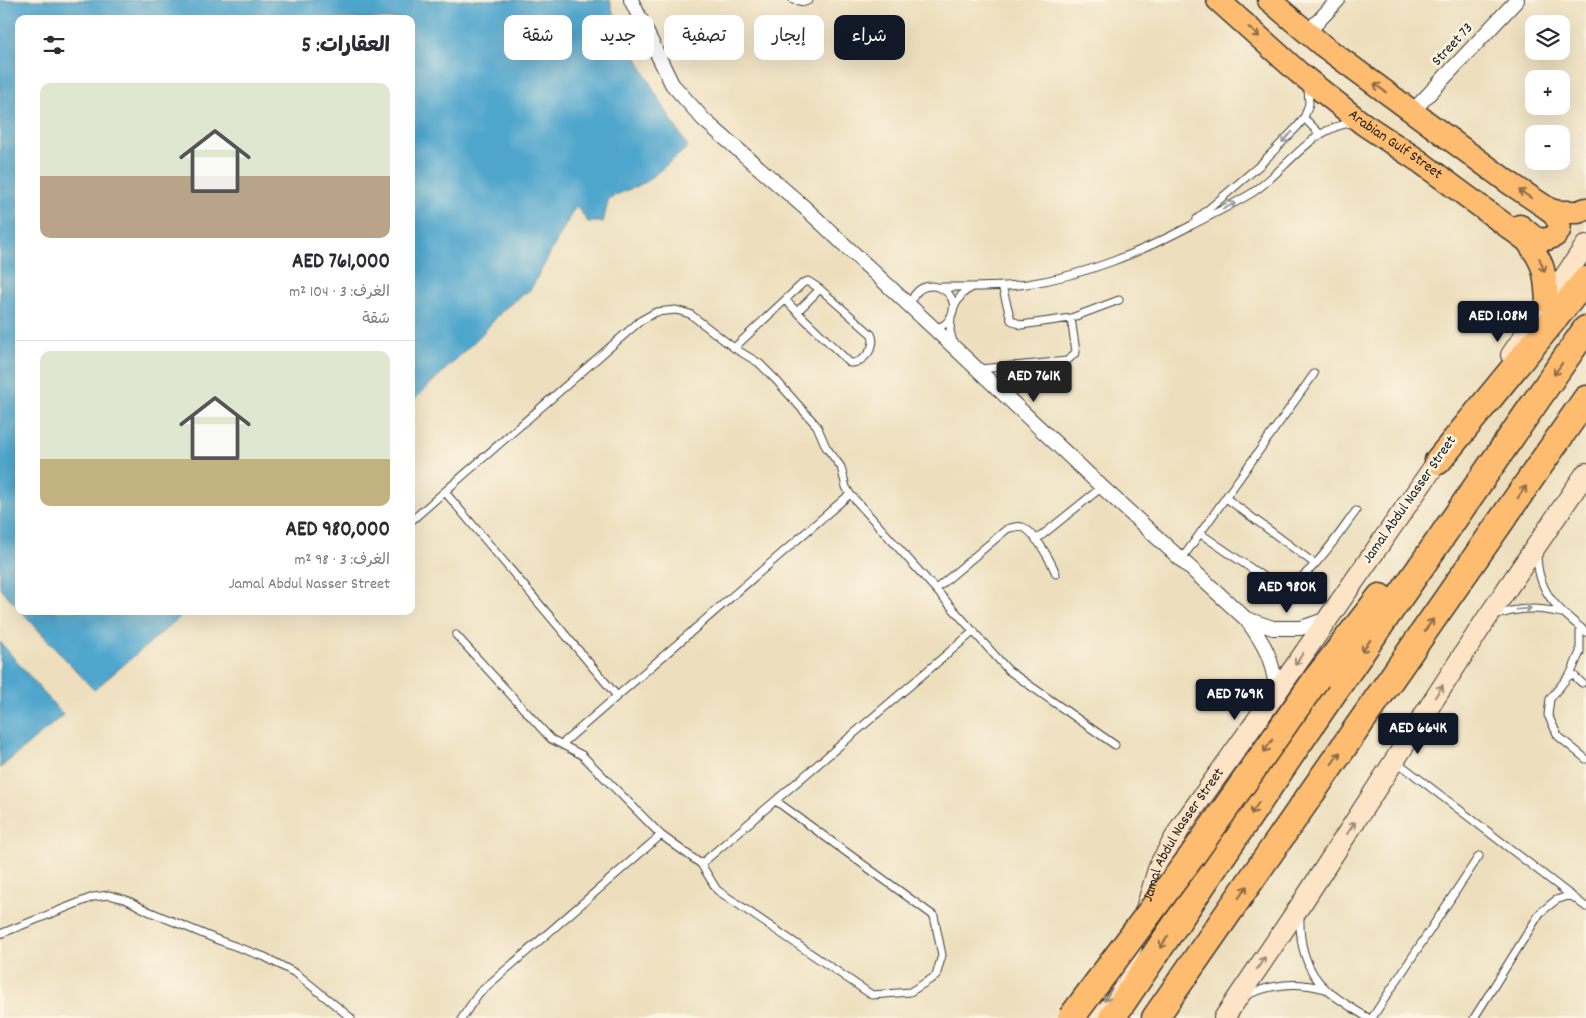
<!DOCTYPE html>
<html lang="ar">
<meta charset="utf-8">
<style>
body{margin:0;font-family:Dekko,"Playpen Sans Arabic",sans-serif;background:#f2f2f3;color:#2b2b33;direction:rtl;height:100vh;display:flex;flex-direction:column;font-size:19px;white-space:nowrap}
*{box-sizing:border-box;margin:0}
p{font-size:16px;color:#7c7c81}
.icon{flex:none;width:28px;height:28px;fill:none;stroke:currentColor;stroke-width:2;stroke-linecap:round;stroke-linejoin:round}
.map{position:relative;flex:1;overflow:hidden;direction:ltr}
.drawer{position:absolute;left:15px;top:15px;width:400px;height:600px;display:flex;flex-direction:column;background:#fff;border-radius:10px;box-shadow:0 5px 20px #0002;direction:rtl}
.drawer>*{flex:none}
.top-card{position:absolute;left:430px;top:15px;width:475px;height:45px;direction:rtl;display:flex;gap:10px}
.fabs{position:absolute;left:1525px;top:15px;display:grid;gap:10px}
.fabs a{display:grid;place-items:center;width:45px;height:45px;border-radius:10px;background:#fff;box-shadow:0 5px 20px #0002;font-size:25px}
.price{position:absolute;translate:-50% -42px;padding:0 11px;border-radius:5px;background:#111827;color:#fff;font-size:16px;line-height:32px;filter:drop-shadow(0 1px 2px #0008)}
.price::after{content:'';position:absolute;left:50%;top:30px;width:15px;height:11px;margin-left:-8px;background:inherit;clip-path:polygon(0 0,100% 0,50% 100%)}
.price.on{background:#222;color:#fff}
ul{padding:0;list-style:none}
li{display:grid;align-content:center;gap:10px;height:265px;padding:0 25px}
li+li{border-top:1px solid #e1e1e2}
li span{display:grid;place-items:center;height:155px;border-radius:10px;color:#555}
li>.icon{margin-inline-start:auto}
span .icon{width:90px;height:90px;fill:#fffc;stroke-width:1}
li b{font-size:21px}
h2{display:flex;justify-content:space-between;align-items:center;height:60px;padding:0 25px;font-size:21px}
.chip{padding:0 18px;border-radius:10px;background:#fff;box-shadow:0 5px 20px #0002;font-size:18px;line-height:45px}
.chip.on{background:#111827;color:#fff}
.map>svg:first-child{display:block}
</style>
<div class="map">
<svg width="1586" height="1018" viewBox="0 0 1586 1018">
<rect width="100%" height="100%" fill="#fcf5e5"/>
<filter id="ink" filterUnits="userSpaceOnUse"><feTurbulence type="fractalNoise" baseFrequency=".02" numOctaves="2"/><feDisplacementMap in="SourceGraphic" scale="10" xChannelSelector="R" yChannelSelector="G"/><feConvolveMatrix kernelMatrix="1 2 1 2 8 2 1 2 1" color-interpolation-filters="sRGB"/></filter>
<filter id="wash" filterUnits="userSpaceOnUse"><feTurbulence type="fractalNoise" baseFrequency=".0096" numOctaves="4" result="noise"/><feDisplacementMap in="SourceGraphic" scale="20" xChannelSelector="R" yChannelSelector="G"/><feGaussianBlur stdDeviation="1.12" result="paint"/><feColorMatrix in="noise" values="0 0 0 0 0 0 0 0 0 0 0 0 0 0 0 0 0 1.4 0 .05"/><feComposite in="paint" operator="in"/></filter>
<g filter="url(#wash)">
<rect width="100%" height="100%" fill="#eddfbd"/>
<path fill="#50a6cd" stroke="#366174" d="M0,0H610L612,9L654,91L688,147L646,182L609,198L603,222H588L576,205L531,289L504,309L481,335L411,403V19H19V608L0,588Z
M21,611H187L94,690Z
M0,642L63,715L0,768Z"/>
</g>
<g filter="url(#ink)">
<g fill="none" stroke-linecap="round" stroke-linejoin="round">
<g stroke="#3b3934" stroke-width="9">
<path id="lane" d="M793,0L805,2L809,0
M1304,118L1320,134
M1197,219L1260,165L1298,126L1304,118L1309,104L1308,87
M1002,286L1011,320L1021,325L1071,318L1119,300
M940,287C969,287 999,288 1027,284C1086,275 1139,253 1192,225C1212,215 1232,205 1252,193C1286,171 1311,126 1353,123
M910,306C918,268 967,291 950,318C947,324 941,327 935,328
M954,307L962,294L972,287
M797,312L820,289
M951,318L950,331L953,342
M734,348L803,283L808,281L820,289L871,334C878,346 863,364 850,363L785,300
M979,369L1067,361L1076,352L1071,318
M445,492L617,696
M1226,498L1315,564
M411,521L640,321L656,312L676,310L690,314L734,348L759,363L776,380L817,426L826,447L841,467L846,487L850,494L1008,670L1115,745
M1201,534L1268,580C1273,583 1277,585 1283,585C1306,586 1342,529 1356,511
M1036,540L1102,487
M1537,553C1537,593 1558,609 1586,632
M1181,560L1314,374
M936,589L1007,529C1011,528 1017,525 1022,527C1034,530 1052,563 1056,574
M1493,617C1515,607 1538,607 1561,613
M1580,627V652L1571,673L1550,699L1548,715L1558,736L1586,759
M456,635L551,739L582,755L661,835L701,864L717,890L872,995L910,992L936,976L942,955L934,916L776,801
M1571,673L1582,683
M562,744L850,494
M1396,761L1586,907
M701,864L974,631
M1300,915C1299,941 1305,971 1326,989C1338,1000 1354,1009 1368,1018
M0,934L93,897L109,895L127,900L148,911L218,940L265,957L297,974L351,1018
M1245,996C1272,984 1296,981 1325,989
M462,1018L479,993L661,835
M1372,1018L1479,856
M1474,1018L1540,913L1556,900L1571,895"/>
</g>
<g stroke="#3b3934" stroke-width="16">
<path id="street" d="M631,0L672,84L704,120L804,207L956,349L1102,487L1246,619C1266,646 1272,658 1277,692
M1307,33L1338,0
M1412,112L1517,0
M1246,619L1273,628H1301L1327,619"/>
</g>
<g stroke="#3b3934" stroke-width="22">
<g id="secondary">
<path d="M1511,355L1586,245"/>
<path id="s1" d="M1144,915L1159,866L1182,825L1277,692L1446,449"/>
<path d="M1094,1018L1120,976L1132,947"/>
<path d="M1224,1018L1304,900L1485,621L1586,473"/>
</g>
</g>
<g stroke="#3b3934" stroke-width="25">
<g id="primary">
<path id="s2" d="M1218,0L1298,72L1362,123L1419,161L1527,241C1545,265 1545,272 1547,301"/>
<path d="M1269,0L1322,45L1508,182L1550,210L1559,212H1578L1586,209"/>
<path d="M1520,226C1525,229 1531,236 1536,238C1546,242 1563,236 1559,224C1558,219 1553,214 1550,210"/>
</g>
</g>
<g stroke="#3b3934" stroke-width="29">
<path id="highway" d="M1438,461L1586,280
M1317,678L1380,597
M1112,1018L1322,709L1586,329
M1155,1018L1586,399"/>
</g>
<use href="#lane" stroke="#fff" stroke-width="7"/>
<use href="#street" stroke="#fff" stroke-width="14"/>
<use href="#secondary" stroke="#fee4c6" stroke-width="20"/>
<use href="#primary" stroke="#fdbc70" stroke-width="22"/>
<use href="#highway" stroke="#fdbc70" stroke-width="26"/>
<g stroke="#3b3934" stroke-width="29" stroke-linecap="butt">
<path id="highway-bridge" d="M1071,1018L1192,856L1317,678"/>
</g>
<use href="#highway-bridge" stroke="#fdbc70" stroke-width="26"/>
</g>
<defs><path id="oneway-shaft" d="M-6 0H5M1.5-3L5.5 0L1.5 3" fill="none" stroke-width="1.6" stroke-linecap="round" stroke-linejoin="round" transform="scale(1.25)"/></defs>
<g stroke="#8c6c46">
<use href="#oneway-shaft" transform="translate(1254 32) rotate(42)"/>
<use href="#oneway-shaft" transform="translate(1380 88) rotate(-144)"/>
<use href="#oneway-shaft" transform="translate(1525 194) rotate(-147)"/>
<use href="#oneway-shaft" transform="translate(1542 265) rotate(69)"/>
<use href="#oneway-shaft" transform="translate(1558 369) rotate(125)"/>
<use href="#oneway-shaft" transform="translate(1522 492) rotate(-55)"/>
<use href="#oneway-shaft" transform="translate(1429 625) rotate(-55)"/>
<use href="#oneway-shaft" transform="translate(1366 646) rotate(125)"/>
<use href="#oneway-shaft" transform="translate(1268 746) rotate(125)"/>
<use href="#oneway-shaft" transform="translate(1336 758) rotate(-55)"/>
<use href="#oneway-shaft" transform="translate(1255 808) rotate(124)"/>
<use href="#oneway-shaft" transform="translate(1243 892) rotate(-55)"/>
<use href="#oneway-shaft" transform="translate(1164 942) rotate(124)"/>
</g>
<g stroke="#999">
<use href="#oneway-shaft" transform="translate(1287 137) rotate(134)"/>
<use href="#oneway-shaft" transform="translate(1229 206) rotate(-28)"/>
<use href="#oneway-shaft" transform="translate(1524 609) rotate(-6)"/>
</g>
<g stroke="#988a7a">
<use href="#oneway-shaft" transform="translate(1299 659) rotate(124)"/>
<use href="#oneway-shaft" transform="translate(1439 691) rotate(-57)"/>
<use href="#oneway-shaft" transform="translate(1351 828) rotate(-57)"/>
<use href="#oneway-shaft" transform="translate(1261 963) rotate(-56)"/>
<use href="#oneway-shaft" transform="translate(1108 995) rotate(121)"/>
</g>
</g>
<g text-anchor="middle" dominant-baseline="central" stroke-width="5" stroke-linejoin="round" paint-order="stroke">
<g font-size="15" fill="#1c1c1c" stroke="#fcf5e5">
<text transform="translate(1453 45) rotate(-47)">Street 73</text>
<text stroke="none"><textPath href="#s2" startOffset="229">Arabian Gulf Street</textPath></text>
<text transform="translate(1410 500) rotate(-55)">Jamal Abdul Nasser Street</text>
<text stroke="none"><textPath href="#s1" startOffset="90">Jamal Abdul Nasser Street</textPath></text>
</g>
</g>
</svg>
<div class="fabs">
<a><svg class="icon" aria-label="layers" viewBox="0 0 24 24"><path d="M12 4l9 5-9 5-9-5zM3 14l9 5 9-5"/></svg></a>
<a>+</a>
<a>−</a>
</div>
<b class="price" style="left:1498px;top:343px">AED 1.08M</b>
<b class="price on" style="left:1034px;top:403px">AED 761K</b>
<b class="price" style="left:1287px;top:614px">AED 980K</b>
<b class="price" style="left:1235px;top:721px">AED 769K</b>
<b class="price" style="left:1418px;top:755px">AED 664K</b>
<div class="top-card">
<a class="chip on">شراء</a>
<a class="chip">إيجار</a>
<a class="chip">تصفية</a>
<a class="chip">جديد</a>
<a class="chip">شقة</a>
</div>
<section class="drawer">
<h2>العقارات: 5<svg class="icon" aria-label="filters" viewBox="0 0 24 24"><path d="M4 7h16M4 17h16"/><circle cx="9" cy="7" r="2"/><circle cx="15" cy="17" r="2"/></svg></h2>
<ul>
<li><span style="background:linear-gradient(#dfe7d0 60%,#b9a48a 0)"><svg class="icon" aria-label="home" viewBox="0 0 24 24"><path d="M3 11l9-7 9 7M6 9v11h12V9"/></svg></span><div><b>AED 761,000</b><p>الغرف: 3 · 104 m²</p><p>شقة</p></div></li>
<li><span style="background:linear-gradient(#dfe7d0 70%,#c2b280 0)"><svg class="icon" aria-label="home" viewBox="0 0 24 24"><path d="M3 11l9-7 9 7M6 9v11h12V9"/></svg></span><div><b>AED 980,000</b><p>الغرف: 3 · 98 m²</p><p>Jamal Abdul Nasser Street</p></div></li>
</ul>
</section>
</div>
